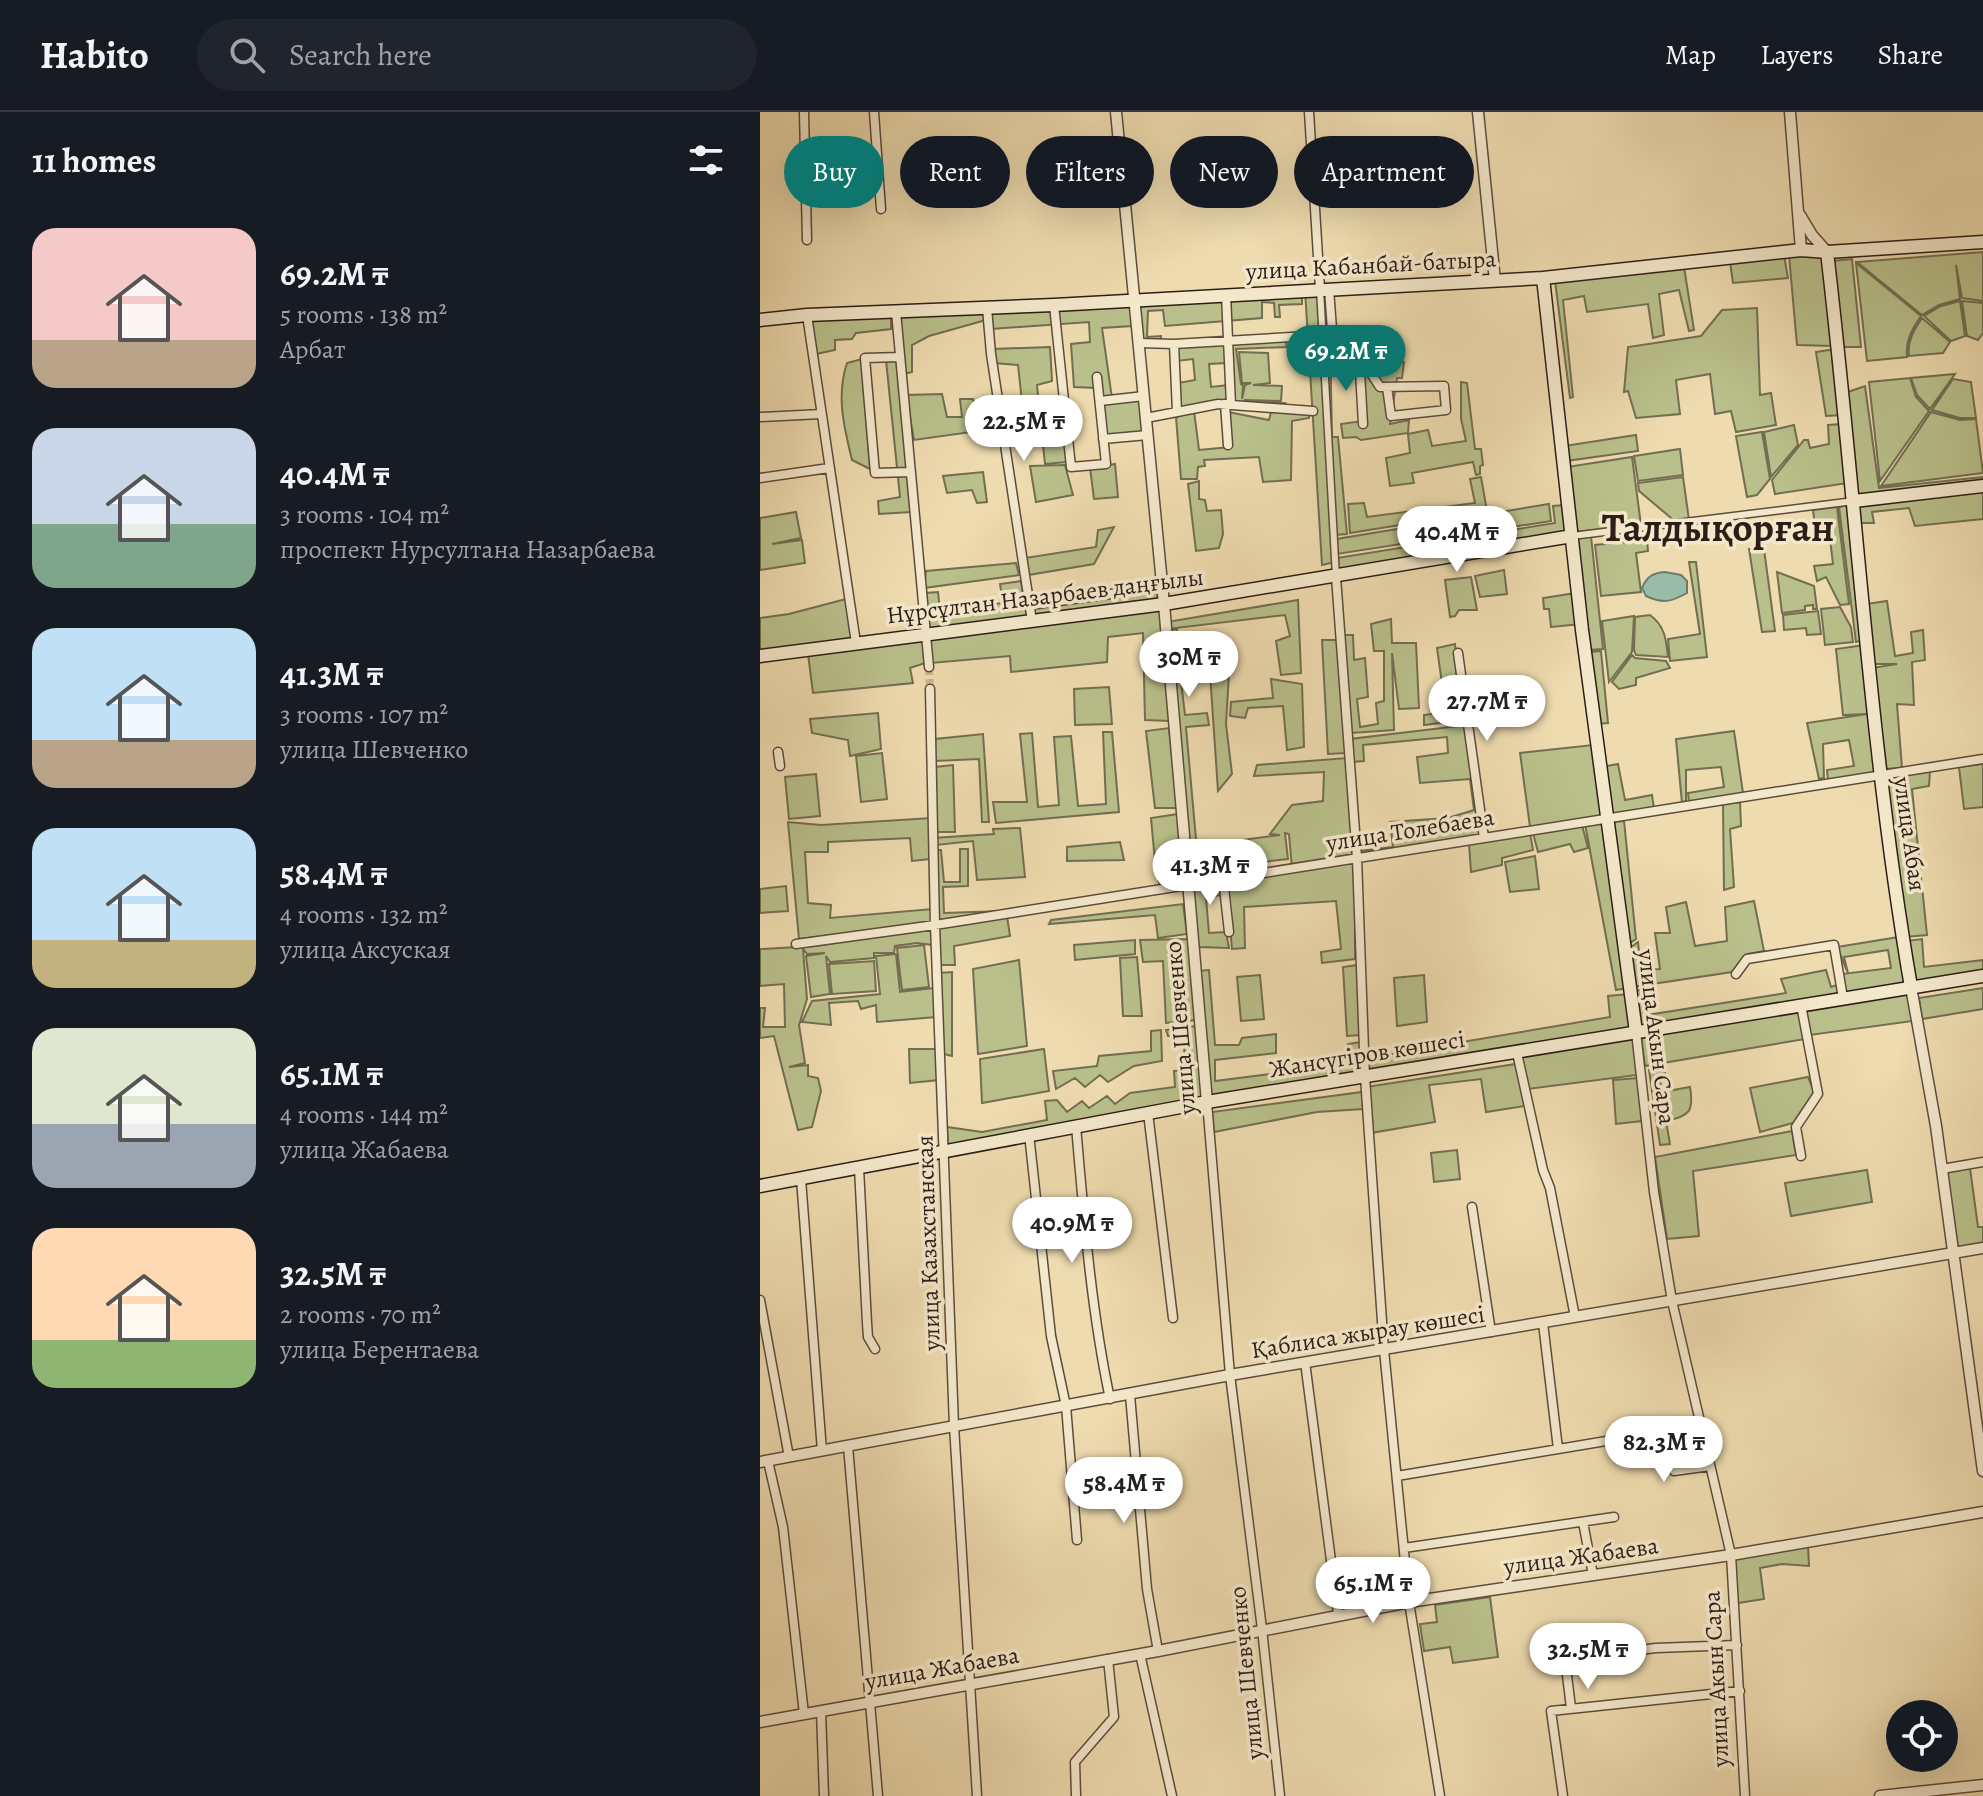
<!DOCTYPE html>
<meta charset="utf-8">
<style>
body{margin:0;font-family:Alegreya,serif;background:#20242c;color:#f1f3f6;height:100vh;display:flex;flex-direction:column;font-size:30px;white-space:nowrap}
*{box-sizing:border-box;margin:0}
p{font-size:26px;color:#9ea1a6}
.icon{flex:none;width:44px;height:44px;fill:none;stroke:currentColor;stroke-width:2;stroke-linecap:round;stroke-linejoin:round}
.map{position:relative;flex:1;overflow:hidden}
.panel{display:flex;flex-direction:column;background:#171b24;width:760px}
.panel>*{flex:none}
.hud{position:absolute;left:24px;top:24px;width:760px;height:72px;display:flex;gap:16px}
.buttons{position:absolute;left:1126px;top:1588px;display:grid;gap:16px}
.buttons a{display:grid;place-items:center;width:72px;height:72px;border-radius:50%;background:#171b24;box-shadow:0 8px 32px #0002;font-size:40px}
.price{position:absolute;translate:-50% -68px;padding:0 18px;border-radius:28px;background:#fff;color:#222;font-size:26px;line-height:52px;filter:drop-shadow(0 2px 4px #0008)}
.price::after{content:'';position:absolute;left:50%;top:48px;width:24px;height:18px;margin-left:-12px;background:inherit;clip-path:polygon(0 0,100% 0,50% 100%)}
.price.active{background:#0f766e;color:#fff}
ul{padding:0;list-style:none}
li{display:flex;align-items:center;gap:24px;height:200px;padding:0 32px}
li span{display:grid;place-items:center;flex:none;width:224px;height:160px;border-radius:24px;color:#555}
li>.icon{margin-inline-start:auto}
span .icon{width:96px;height:96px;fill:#fffc;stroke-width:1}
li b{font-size:34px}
h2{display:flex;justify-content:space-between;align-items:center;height:96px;padding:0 32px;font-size:34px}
.chip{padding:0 28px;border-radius:36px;background:#171b24;box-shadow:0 8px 32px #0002;font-size:28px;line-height:72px}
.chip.active{background:#0f766e;color:#fff}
header{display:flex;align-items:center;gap:48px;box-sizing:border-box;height:112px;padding:0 40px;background:#171b24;border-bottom:2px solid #363941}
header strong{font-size:38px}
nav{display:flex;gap:44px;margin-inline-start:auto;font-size:28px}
.search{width:560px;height:72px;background:#20242c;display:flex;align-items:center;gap:20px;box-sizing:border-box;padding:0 28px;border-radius:44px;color:#9ea1a6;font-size:30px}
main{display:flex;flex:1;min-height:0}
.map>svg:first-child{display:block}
</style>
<header>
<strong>Habito</strong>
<div class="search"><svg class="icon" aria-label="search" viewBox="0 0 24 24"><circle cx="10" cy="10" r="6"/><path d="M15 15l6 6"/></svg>Search here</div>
<nav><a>Map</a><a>Layers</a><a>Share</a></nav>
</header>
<main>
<section class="panel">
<h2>11 homes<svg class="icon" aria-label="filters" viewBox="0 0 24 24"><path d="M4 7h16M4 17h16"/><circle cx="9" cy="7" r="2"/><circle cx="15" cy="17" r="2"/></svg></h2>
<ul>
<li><span style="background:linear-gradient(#f6c9c9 70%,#b9a48a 0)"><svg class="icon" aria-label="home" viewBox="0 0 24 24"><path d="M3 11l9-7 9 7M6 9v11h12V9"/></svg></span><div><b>69.2M ₸</b><p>5 rooms · 138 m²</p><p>Арбат</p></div></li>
<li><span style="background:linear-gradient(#c9d6e8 60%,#7fa58c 0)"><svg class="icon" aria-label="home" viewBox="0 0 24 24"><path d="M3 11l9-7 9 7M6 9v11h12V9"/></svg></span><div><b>40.4M ₸</b><p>3 rooms · 104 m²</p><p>проспект Нурсултана Назарбаева</p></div></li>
<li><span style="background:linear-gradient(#bfe0f5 70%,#b9a48a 0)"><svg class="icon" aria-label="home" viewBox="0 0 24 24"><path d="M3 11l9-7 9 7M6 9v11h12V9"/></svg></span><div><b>41.3M ₸</b><p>3 rooms · 107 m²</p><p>улица Шевченко</p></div></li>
<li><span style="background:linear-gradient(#bfe0f5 70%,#c2b280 0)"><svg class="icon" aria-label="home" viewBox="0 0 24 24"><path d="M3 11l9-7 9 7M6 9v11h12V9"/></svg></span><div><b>58.4M ₸</b><p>4 rooms · 132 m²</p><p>улица Аксуская</p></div></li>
<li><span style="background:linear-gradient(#dfe7d0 60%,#9aa5b1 0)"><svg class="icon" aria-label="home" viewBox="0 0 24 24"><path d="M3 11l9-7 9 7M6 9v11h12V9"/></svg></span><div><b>65.1M ₸</b><p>4 rooms · 144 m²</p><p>улица Жабаева</p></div></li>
<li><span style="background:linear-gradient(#ffd9b3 70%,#8fb573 0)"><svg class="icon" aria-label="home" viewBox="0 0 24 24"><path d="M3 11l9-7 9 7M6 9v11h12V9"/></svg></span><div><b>32.5M ₸</b><p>2 rooms · 70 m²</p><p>улица Берентаева</p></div></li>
</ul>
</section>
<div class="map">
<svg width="1223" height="1684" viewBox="0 0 1223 1684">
<rect width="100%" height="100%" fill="#eedbaf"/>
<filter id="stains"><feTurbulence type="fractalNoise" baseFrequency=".0025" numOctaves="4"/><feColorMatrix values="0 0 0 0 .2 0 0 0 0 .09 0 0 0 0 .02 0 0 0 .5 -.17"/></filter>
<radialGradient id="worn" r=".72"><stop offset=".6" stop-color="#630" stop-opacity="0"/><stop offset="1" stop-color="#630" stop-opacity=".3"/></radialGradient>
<path fill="#b9c08b" stroke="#736e51" stroke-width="2" d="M1223,140V189L1202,186L1196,153L1200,187L1179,193L1162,203L1097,150Z
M1024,143L1028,166L973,171L970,150Z
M1029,143L1057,144L1064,148L1073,234L1037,233Z
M1092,147L1101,235H1080L1072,149Z
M1096,151L1161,204C1152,217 1145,229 1147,245L1107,249Z
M924,155L934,218L929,219L919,178L899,182L904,223L893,226L888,192L827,200L824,184L803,188L813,285L810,286L795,169Z
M569,177L572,325H578L587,422L575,423L576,427L789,392L791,409L576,442L575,450L562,453L545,178Z
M542,181V192L519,193L520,205H515L514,191L502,190V206L405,214L403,198L388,199L387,225L401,224V229L380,228L377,190Z
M1200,189L1205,224L1191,229L1164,204L1181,194Z
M1202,189L1223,191V221L1218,228L1207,224Z
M370,191L372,214L342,216L352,286L342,287L339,261L335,262L336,276L314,275L311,232L330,230L329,210L231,217L229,197Z
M997,196L1000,283L1011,281L1016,313L976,320L971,299L955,302L950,262L916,268L920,302L876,306L868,279L864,280L868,235L941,224L962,198Z
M225,201L226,208L169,224L152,233V260L144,262L138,203Z
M131,204V217L96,221L92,227L75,228V238L56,242L51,206Z
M1162,206L1190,230L1183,241L1149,244C1147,229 1154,218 1162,206Z
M526,229L527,235L476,237L481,272L483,273L482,287L485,273L491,271H482L479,240L508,241L510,271L493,273L522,274L521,289L484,288L525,291L523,294L473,291L471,230Z
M466,231L467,251L449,252L451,275L468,273L469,291L419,297L418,271L435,268L433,247L417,249L416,234Z
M290,235L292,269L277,273L280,304L302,302L307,350L285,352L282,324L266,327L258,253L234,251L233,237Z
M1075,237L1082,303L1066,304L1056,240Z
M596,244L610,245L623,252L644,250L642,266H637L630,312L649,308L648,321L601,328L596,325L583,326L581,312L603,309Z
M102,247L110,357L92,348C84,315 76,284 87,251Z
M126,248L137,249L151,400L119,402L118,389L140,385Z
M1195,262L1170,297L1157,283L1151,266Z
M1150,266L1156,285L1169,299L1120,369L1109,270Z
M1193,267L1211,270L1216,306H1200L1172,298Z
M701,270L707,271L715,337H721L723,353L720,354V362L716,363L713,350L652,361L654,371L630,374L626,346L650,341L648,322L668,318L672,334L706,329L701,307Z
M1105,274L1119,376L1223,365V371L1097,385L1085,281Z
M182,282L187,305H202L200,287H213L219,319L154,328L146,283Z
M382,286L386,322L345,326L342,290Z
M434,299L439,338L470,335L468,300L509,308L511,300L549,301V306L532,309L531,368L503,370L499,345L444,348L445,354L438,355L437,367H421L416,305Z
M1171,300L1200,308L1216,307L1223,361L1121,374Z
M1082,312L1088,371L1015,382L1012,368L1044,328H1048L1050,336L1069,332L1068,313Z
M1034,313L1038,333L1011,365L1004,320Z
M1002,320L1010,367L997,383L987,385L976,324Z
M876,323L878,339L806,349L804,334Z
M920,337L923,363L878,369L874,344Z
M872,345L881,413L815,420L807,355Z
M355,352L358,385L334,387L330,356Z
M305,353L313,383L276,390L270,354Z
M223,360L227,390L217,391L212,378L187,381L183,364Z
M721,365L727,399L590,421L588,392L604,391L607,405L715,391L710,367Z
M923,365L929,408L917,411L879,379L878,371Z
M439,369V387L445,388L447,399L461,398L463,422L459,436L436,439L428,372Z
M1223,379V407L1155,414L1149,396L1112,400L1114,411H1099L1098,393Z
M1092,392L1104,528L1096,530L1079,395Z
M805,393L808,422L578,462L577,446L795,411L793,394Z
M1077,395L1089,492L1080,493L1066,465L1057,469L1054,454L1073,452L1070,427L1057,428L1053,398Z
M36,400L41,426L12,432L42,428L45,451L0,458V406Z
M354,415L334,452L268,463L265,446L336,435L338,418Z
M831,424L843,537L828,538L813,425Z
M887,428L888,439L876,441L881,480L841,484L835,433Z
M989,437H1004L1015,519L1002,520Z
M929,450H936L947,545L910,549L908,527L940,522Z
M256,451L259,463L164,476L166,459Z
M744,458L747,482L720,485L715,464Z
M1017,460L1054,474L1057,497H1053V493L1045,494V498L1022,501Z
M711,465L717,498H699L695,504L690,505L685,468Z
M261,469L267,506L170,519L165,481L178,480L180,499L243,491L240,472Z
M397,478L398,490L275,508L273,495Z
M816,481L821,512L791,515L789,497H784L783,486Z
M86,487L93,529L0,541V506L29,502Z
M538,488L541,561L521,563L516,529L530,524L525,503L408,517L407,510Z
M1127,489L1135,544L1153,541L1151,520L1163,518L1165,548L1152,550L1154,593L1137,592L1142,656L1122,657L1112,556L1137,552H1111L1106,492Z
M1080,495L1091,515L1093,530L1065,533L1061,497Z
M400,497L410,609L385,608L383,521L348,525L347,550L251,560L250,544L171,551L170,525Z
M1058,499L1061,522L1047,523L1046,516L1024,518L1023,503Z
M890,503C905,514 906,527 908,545L876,543L874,538L875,505Z
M874,504L872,540L849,570L842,509Z
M631,507L632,531H656L659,596L639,597L632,541L634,618L591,621L582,523H593L594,548L605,546L608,585L597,587L600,615L618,612L616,591L624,589V539H614L611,512Z
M417,517L419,535L462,530L465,545L439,548L437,541L418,544L425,603L447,601L449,613L426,615L439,761L463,757L464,765L429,770L409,518Z
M164,528L165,551L150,556L153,571L53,581L48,542Z
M562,528H577L586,641L568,642Z
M695,532L704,608L664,613V603L686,600L677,536Z
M1105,533L1117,660L1068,668L1067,658L1094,654L1089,628L1063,632L1064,666L1059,667L1047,611L1107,602L1083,603L1076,537Z
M841,539L848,611L835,612L830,540Z
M872,543L875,546L906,549L910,556L876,566V573L859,577L852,570Z
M450,561L469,562L466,612L472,662L458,679Z
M511,567L542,572L544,635L527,638L523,594L488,596L485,606L470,604L471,590L513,586Z
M349,575L352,612L315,613L314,577Z
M118,601L121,637L90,644L88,628L52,621L50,607Z
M707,613L723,725L600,745V739L633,735L630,710L688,706L714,698L710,667L660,671L657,645L688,641L687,625L603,633L604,649L592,650L590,627Z
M409,616L417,696H395L386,619Z
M974,619L983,681L929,691L928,681L964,675L961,655L926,658V689L922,691L916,627Z
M343,620H352L359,700L236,711L233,690H267L260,622L272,621L278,695L299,693L294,625L311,624L318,694L346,692Z
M223,622L229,710H222L219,647L175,649V627Z
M833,633L844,705L770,715L760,641Z
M122,641L127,687L101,690L96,644Z
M587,646L593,745L532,757L529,722L525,721L528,747L477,753L474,729L520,723L510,722L532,693L563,689L564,660L494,664L497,653Z
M858,652L865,688L892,683L894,697L849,705L842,655Z
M1223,652V695L1204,697L1199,655Z
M193,653L195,720H177L175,655Z
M1170,659L1169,674L1152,677L1167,823L1145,825L1123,666Z
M56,662L60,704L29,707L25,665Z
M980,690L981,714L970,717L974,775L964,778L963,692Z
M418,702L422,770L400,774L396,760L391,706Z
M171,706L170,747L152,749L150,726L68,730V740H45L48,791L71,793L70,806L172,797L171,811L39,827L28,710L61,713Z
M844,709L868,876L856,878L825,712Z
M864,709L876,827L867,833L850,710Z
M822,713L828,736L814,740L810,732L778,740L773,721Z
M260,716L265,765L217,768L213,729L176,733L173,726L234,722L233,717Z
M770,721L773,738L742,746V753L711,760L709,732Z
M360,730L364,748L307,749V735Z
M200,737H208V774L183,775L184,801L243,799L177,810V738H181L184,770H200Z
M775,744L779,777L750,780L745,750Z
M595,750V847L562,851L561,840L581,837L576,789L484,795L485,836L472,837L466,770Z
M460,772V783L446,786L449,821L466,820L469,836L437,835L430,778Z
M26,774L28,799L0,801V777Z
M994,789L1004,839L988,842L972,860L872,875L867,838L878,830L881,858L900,857L895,821H910L906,795L926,790L935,834L967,829L965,795Z
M423,792L427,822L398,826L395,803L289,812L291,808Z
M247,804L250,824L194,834L195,853H180L179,816Z
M173,816V833L157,831L135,834L134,841H114V846L70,850L66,844L70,882L51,885L46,844L65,841L47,842L43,837L47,887L39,913L45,951L29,955L48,953V964L58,966L61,979L52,1015L38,1018L14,924L0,926V896H5L3,915H25L24,872L0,874V837L55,834Z
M1139,825L1147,872L878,916L873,880L882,877L887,903L1026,881L1021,867L1066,858L1071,875L1083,871L1082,862L1131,856L1128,838L1084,845L1088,861L1077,835Z
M430,827L436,908L406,911L403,849L383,850L380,828Z
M1162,827L1164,855L1223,848V862L1152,872L1146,829Z
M375,828V842L315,848L314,833Z
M164,833L169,875L142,878L137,836Z
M136,842L140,880L174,876L176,905L117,910L116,893L101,897L98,889L69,891L71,913L42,910L52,889L120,882L116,844Z
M377,845L382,904H363L360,846Z
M259,848L267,934L218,942L213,857Z
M114,849L116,879L72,882L69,852Z
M598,853L600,923L587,924L583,855Z
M449,858L455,933H479L482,926L516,922V941L455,948V969L587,952L588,932L601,930L599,962L450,986L438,859Z
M192,860V944L184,942L179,861Z
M500,863L504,907L481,909L477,865Z
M664,863L667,910L637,914L634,866Z
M1223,876V897L1162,907L1159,886Z
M1148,878L1153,909L1050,923L1044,895Z
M869,882L873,918L608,962L607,946L850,905L848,884Z
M1039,898L1045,927L885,954L881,924Z
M437,914L443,988L188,1035L187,1015L222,1020L287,1008L285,989L297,988L307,1000L322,989L329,996L347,984L355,992L370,981L415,975L414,959L426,958L423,923L408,924L406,918Z
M401,918L402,949L374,954L348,970L340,963L325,975L315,966L296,977L293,959L337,954L339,944L391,939V919Z
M873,924L877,963L768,977L760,943Z
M149,937H178L179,968L150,971Z
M284,937L289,979L222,991L220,947Z
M756,952L765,994L726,1000L721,967L669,973L675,1010L611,1021L606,975Z
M904,956L905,961L899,963L902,980L930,975C934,999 930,1004 906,1009L910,1032L900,1033L889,958Z
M1048,965L1054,980L1033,1011L1000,1020L990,976Z
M878,966L882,1009L856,1012L853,968Z
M602,980L603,997L557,1000L454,1020L452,1000Z
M1032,1019L1036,1043L933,1059L939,1124L907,1127L895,1045Z
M697,1038L700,1067L674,1070L671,1041Z
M1210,1056L1218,1115H1223V1133L1198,1138L1187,1060Z
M1107,1058L1112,1090L1031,1104L1025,1071Z
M1048,1434L1049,1454L1022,1452L1000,1456L1004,1487L978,1491L974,1446Z
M730,1485L738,1545L693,1551L690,1535L664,1539L660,1512L677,1510L675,1493Z"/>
<path fill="#9abba8" stroke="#6e7c6e" stroke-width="2" d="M905,460L921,463L927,469V481C911,490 903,492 886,484L882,476C887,464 893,461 905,460Z"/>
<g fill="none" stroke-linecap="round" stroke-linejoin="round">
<path stroke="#c7b591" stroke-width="8" stroke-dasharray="8 4" stroke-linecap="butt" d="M169,555L170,577"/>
<g stroke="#5d4c3d" stroke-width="9">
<path id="pedestrian" d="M560,177L576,465
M812,424L1094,389"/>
</g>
<g stroke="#5d4c3d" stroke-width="11">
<path id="minor" d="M44,0L47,128
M114,0L121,97
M549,0L560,177
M569,177L574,244L599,243L603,312
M466,183L471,293
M294,193L311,355L346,352L337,265
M227,196L231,242L272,509
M136,200L169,555
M47,203L96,531
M379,231L414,232
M599,243L620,275L684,274L686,298L631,304L627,275
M140,245L105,246L115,361L151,360
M340,289L384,284
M465,292L468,333
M417,300L414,232L548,224
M0,305L61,302
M386,306L458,292L553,299
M343,327L388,323
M0,366L69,356
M576,465L597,746L605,965L624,1238L649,1490L680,1684
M270,493L402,475
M698,541L724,726
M170,577L175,813L194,1314L217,1684
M18,640L20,654
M463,767L469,820
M36,832L175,813L1223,647
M976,862L987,847L1074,833L1083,886
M876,920L894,1080L912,1189L971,1443L985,1684
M757,941L783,1058L790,1076L815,1205
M447,990L470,1263L502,1517L520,1684
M388,1001L413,1206
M316,1014C324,1106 331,1197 350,1287
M269,1022L291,1224L306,1294L317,1428
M1041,1044L1036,1015L1058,982L1041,893
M99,1056L107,1211L108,1225L115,1237
M1182,1057L1223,1050
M41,1067L62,1339
M712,1095L731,1220
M0,1188L29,1345
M783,1211L798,1337
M545,1250L578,1502
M370,1283L387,1477L398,1539
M908,1321L914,1359L950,1354
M88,1334L118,1684
M8,1349L23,1415L44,1602
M637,1364L882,1323
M823,1410L833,1463
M644,1436L854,1405
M380,1542L412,1684
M811,1596L805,1547L896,1536L977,1533
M61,1599L64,1684
M316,1684L315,1650L354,1605L348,1547
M803,1684L791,1599L980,1579"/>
</g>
<g stroke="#5d4c3d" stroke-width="13">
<path id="tertiary" d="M356,0L404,492L447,990
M718,0L735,169
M1030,0L1041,138
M1040,103L1052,123L1067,140
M1151,875L1176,1014L1223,1359
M0,1350L470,1263L1223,1136
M0,1610L398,1539L649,1490L971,1443L1223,1400
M1120,1684L1223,1673"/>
</g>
<g stroke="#2d1d17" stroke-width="15">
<path id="secondary" d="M1067,140C1096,385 1109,632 1151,875
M783,166L822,518L876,920
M0,208L47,203L294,193L783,166L1041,138L1067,140L1223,130
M1094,389L1223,374
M0,544L404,492L812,424
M0,1074L447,990L1223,864"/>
</g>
<use href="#pedestrian" stroke="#f4e8cb" stroke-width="6"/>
<use href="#minor" stroke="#f4e8cb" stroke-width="8"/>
<use href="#tertiary" stroke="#f4e8cb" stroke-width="10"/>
<use href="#secondary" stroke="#f4e8cb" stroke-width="12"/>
</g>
<g text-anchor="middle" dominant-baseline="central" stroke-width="7" stroke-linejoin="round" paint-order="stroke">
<g font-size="24" fill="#2d1d17" stroke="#f4e8cb">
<text transform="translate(611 153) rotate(-3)">улица Кабанбай-батыра</text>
<text transform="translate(285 484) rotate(-7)">Нұрсұлтан Назарбаев даңғылы</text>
<text transform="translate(650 718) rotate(-9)">улица Толебаева</text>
<text transform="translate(1150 722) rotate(82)">улица Абая</text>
<text transform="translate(420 916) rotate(-95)">улица Шевченко</text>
<text transform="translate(897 925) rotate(83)">улица Акын Сара</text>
<text transform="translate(607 942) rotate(-9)">Жансүгіров көшесі</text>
<text transform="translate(168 1131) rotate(-92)">улица Казахстанская</text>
<text transform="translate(608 1220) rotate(-9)">Қаблиса жырау көшесі</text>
<text transform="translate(821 1444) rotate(-8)">улица Жабаева</text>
<text transform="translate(182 1556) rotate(-10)">улица Жабаева</text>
<text transform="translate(486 1561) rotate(-96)">улица Шевченко</text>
<text transform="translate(956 1567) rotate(-93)">улица Акын Сара</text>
</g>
<g font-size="40" font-weight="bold" fill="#2d1d17" stroke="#f4e8cb">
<text x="958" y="415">Талдықорған</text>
</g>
</g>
<rect width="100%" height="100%" filter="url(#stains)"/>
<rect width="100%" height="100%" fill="url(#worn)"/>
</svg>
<div class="buttons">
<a><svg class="icon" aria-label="locate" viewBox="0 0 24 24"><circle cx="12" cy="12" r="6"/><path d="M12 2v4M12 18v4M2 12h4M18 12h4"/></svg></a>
</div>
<b class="price active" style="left:586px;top:281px">69.2M ₸</b>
<b class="price" style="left:264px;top:351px">22.5M ₸</b>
<b class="price" style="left:697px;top:462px">40.4M ₸</b>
<b class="price" style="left:429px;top:587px">30M ₸</b>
<b class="price" style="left:727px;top:631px">27.7M ₸</b>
<b class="price" style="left:450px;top:795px">41.3M ₸</b>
<b class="price" style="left:312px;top:1153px">40.9M ₸</b>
<b class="price" style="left:904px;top:1372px">82.3M ₸</b>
<b class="price" style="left:364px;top:1413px">58.4M ₸</b>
<b class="price" style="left:613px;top:1513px">65.1M ₸</b>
<b class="price" style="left:828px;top:1579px">32.5M ₸</b>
<div class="hud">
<a class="chip active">Buy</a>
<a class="chip">Rent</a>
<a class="chip">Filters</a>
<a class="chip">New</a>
<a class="chip">Apartment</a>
</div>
</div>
</main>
